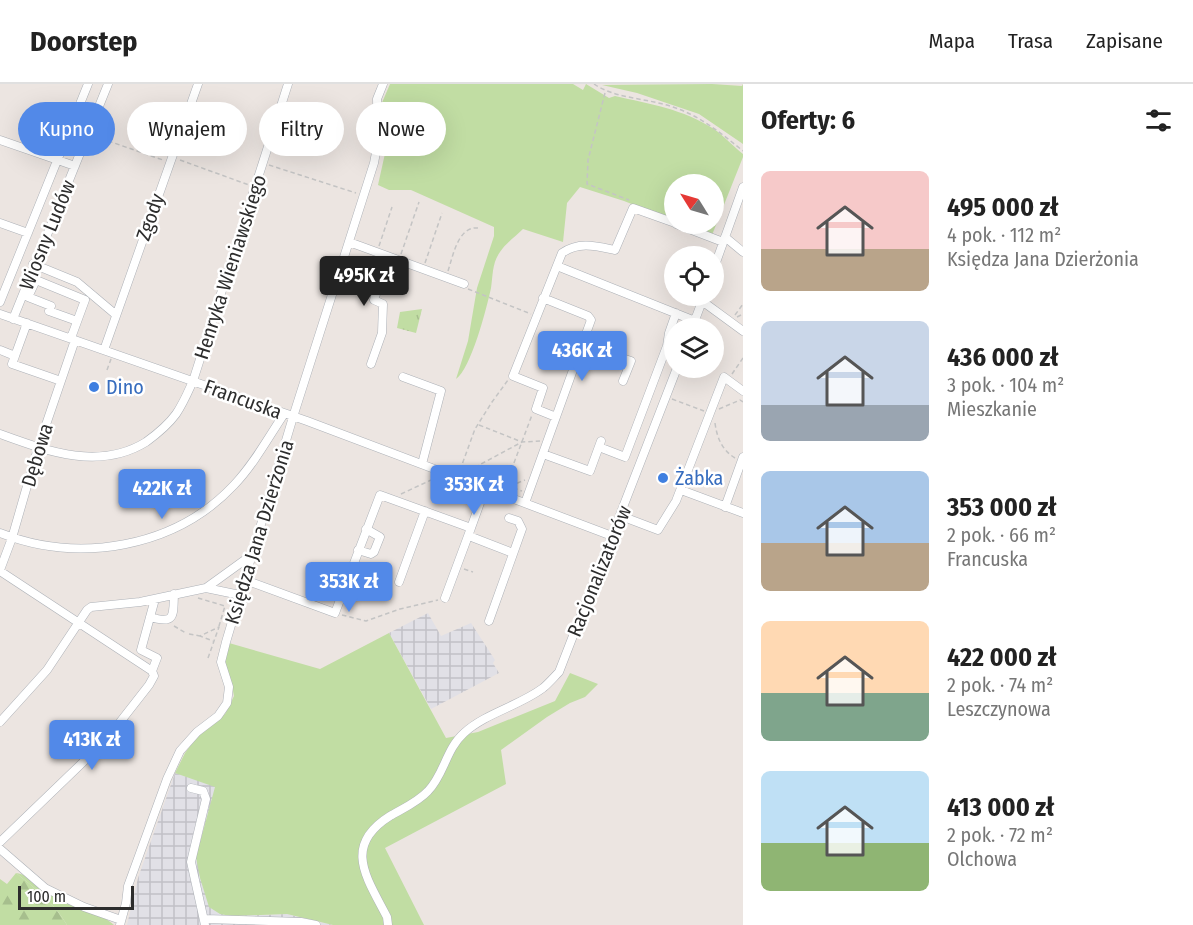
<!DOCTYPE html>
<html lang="pl">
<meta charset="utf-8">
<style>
body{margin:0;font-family:"Fira Sans Condensed",sans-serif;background:#f2f2f2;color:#222;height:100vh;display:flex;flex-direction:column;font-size:22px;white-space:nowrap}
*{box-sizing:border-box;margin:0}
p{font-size:20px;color:#767676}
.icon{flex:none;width:33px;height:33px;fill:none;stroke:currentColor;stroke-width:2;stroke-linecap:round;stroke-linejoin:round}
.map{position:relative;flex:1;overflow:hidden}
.side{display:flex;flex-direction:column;background:#fff;width:450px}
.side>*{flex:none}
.top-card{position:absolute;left:18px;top:18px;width:570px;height:54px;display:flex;gap:12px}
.needle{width:39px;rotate:307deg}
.fabs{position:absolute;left:664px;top:90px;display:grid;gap:12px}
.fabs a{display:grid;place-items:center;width:60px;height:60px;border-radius:50%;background:#fff;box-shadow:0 6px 24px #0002;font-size:30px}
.scale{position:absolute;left:18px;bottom:15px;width:116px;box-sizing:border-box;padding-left:6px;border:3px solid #2d2d2d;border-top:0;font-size:16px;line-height:21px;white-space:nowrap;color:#2d2d2d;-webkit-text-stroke:4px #fff;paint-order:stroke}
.price{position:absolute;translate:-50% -51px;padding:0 14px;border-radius:6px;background:#5289e8;color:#fff;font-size:20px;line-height:39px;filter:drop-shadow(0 2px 3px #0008)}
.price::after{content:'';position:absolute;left:50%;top:36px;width:18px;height:14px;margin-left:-9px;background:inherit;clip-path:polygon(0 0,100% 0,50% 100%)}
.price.selected{background:#222;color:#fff}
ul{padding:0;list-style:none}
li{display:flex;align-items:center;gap:18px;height:150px;padding:0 18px}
li span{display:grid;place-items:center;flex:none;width:168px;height:120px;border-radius:9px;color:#555}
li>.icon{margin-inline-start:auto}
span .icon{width:72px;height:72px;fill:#fffc;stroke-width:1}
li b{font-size:26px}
h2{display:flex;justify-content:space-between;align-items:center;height:72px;padding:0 18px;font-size:26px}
.tag{padding:0 21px;border-radius:27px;background:#fff;box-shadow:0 6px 24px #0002;font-size:21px;line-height:54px}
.tag.selected{background:#5289e8;color:#fff}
header{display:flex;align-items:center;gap:36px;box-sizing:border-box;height:84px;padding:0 30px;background:#fff;border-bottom:2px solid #e0e0e0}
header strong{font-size:28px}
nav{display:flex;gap:33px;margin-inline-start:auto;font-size:21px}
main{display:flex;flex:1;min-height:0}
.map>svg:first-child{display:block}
</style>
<header>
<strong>Doorstep</strong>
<nav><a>Mapa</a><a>Trasa</a><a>Zapisane</a></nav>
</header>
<main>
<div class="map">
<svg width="743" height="841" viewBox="0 0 743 841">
<defs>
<pattern id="industrial-grid" width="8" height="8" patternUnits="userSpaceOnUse" patternTransform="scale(1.5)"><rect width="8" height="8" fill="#e1e0e6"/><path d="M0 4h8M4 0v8" fill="none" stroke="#c1c0c6"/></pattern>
<pattern id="forest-firs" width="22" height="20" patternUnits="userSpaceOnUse" patternTransform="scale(1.5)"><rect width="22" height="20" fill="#c1dda3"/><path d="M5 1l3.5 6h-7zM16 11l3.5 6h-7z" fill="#a6be8d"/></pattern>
<pattern id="park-tufts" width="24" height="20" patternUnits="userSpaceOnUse" patternTransform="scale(1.5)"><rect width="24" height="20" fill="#c1dda3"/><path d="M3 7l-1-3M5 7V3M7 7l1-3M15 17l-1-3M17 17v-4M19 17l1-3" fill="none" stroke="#a6be8d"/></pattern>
</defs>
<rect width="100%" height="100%" fill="#ece5e1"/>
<path fill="url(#industrial-grid)" d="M428,529L441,552L471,539L495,576L493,579L499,589L431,625L389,549Z
M175,689L216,702L196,773L231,832L287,830L333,841H127L138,794Z"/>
<path fill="#c1dda3" d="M390,0H573L583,6L586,0L609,14L615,12C650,20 683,25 714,45C724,52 733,62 743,70V73L712,151L682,140H714V100H675V137L624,117L580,103L567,119L563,158L523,145C516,152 506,159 500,168C492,179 493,191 491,204C487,223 471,285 456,295L468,257L477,204L494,152V143L411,106H389L378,101L386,65L381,21Z
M712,0L742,2L743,0V60L699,30L637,9L602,1Z
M389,549L446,654L478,648L555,617L570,589L598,600L585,613L570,619L547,633L501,666L506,700L385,764L424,841H333L287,830L231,832L220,830L209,823L200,794L196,773L215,703L175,689L185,669L198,651L225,630L234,612L231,597L224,579L229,559L320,585Z
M16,789C31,791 42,806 55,813C74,823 99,827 114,841H67C54,819 36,805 16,789Z"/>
<path fill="url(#forest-firs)" d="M16,789C36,805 54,819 67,841H0V795L7,800Z"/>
<path fill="url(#park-tufts)" d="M422,225L416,249L397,244L400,228Z"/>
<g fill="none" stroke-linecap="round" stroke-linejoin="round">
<g stroke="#adb1b7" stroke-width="9">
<path id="minor" d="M0,56L75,82
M0,139L28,149
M676,140L723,158
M725,153L743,168
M349,158L464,200
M33,180L77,198L115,230
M557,182L695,237
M714,184L743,103
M702,217L743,247
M0,218L88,0
M0,230L307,337L612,452
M13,235L108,0
M692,244L704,212
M71,254L85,216L36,196L28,213L51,222L49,227L77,237
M583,261L631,277L623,297
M0,266L15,272L12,280L61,297
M104,266L198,0
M15,272L27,239
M371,280L382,249L383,220L374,216L388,173
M403,293L441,307L422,380
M556,333L536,325L543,304L513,292L562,169C579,157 596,162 615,166L633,124L675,139
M0,350C47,367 99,387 146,358C157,350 168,341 176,330C183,320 188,308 193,297L288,0
M599,363L625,373L667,262L669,249L676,229
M543,370L590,387L601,357
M681,406L743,429
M525,419L591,236L588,232L543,214
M725,423L743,373
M621,432L658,446L676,417L724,293L743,307
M471,444L485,405
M0,449C79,480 175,464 234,401C254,380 268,354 284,330
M469,452L513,469
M358,466L371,470L374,468L380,453L366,445
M0,486L12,454L38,364L75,256
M0,487L152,587L154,592L149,601L106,656L0,758
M245,496L335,529L380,411L471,444L445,514
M399,498L425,427
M206,504L253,470
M150,533C176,541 173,531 174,510
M489,537L522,445L518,437L509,434
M152,587L157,574L141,566L155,515
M0,638L47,586L87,526L91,523L140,518L206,504L240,511
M191,704L203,707L206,715L191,778L205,841
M0,765L45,804L84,823L121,836
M205,835L301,838L316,841
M120,841L126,819L128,802L167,695L180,667L197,648L218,632L227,619L229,603L221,578L226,558L293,333L374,79L378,58L377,15L383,0
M388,841L387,833C367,794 342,762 390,732C402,725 418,718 428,707C444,691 446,665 464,649C486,629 519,622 543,604C549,599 554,593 559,588L677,284"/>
</g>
<path stroke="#c4c4c4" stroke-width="1.5" stroke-dasharray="4.5 3" stroke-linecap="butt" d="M594,0C616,15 647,14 673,23C700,32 721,49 743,67
M605,9L588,76L587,100L629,116
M94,52L163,76
M180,76L249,101
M269,81L356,109
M379,162L392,123
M401,170L419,118
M425,179L442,129
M448,187C453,172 458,142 478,144
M468,205L531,230
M735,231L743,220
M737,233L743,230
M107,286L111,275
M732,290L743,274
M672,315L704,327
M719,325L740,316L743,318
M715,339C717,354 722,366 735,374
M479,341L522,358L540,357
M460,386L475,345L492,318L508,296
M468,387L522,358
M466,390L467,387L522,407
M506,400L532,331
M510,402L525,396
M401,410L431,396
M464,485L473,488
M198,514L225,522L219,542
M342,531L366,537L400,525L438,516
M174,542L186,549
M189,550L200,552
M208,574L219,543L200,552L213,557"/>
<use href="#minor" stroke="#fff" stroke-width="8"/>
</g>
<g fill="#3f7fe0" stroke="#fff" stroke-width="2">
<circle cx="94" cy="303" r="6"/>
<circle cx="663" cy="394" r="6"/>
</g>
<g text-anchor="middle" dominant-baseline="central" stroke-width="5" stroke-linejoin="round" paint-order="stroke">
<g font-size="20" fill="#2d2d2d" stroke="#fff">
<text transform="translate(150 133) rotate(-71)">Zgody</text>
<text transform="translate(47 151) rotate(-68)">Wiosny Ludów</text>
<text transform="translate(230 183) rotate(-72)">Henryka Wieniawskiego</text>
<text transform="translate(243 315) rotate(20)">Francuska</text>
<text transform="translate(37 371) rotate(-73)">Dębowa</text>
<text transform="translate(259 448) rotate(-73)">Księdza Jana Dzierżonia</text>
<text transform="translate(599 487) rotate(-68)">Racjonalizatorów</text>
</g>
<g font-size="20" fill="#366cbe" stroke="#fff" text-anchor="start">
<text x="106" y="303">Dino</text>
<text x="675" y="394">Żabka</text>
</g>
</g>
</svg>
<div class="fabs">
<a><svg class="needle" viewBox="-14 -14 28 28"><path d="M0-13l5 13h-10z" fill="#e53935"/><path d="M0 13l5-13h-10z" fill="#767676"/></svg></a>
<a><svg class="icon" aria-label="locate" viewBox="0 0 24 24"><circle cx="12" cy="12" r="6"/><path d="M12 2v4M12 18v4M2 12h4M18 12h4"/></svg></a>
<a><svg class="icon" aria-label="layers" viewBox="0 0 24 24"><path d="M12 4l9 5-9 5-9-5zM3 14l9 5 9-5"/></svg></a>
</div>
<div class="scale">100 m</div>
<b class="price selected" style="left:364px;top:223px">495K zł</b>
<b class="price" style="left:582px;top:298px">436K zł</b>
<b class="price" style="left:474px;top:432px">353K zł</b>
<b class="price" style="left:162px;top:436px">422K zł</b>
<b class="price" style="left:349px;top:529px">353K zł</b>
<b class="price" style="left:92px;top:687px">413K zł</b>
<div class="top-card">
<a class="tag selected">Kupno</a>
<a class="tag">Wynajem</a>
<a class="tag">Filtry</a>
<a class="tag">Nowe</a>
</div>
</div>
<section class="side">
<h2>Oferty: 6<svg class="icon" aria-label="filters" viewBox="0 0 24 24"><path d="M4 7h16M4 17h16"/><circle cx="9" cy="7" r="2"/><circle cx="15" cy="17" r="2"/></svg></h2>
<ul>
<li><span style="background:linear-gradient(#f6c9c9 65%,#b9a48a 0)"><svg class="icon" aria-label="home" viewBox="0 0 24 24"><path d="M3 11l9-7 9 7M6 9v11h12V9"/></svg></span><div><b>495 000 zł</b><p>4 pok. · 112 m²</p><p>Księdza Jana Dzierżonia</p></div></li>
<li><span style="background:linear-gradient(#c9d6e8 70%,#9aa5b1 0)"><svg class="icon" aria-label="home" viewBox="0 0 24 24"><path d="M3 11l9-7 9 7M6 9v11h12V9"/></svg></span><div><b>436 000 zł</b><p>3 pok. · 104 m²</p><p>Mieszkanie</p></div></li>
<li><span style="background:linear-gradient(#a9c7e8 60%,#b9a48a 0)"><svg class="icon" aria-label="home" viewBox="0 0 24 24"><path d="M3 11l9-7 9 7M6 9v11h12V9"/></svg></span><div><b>353 000 zł</b><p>2 pok. · 66 m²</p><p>Francuska</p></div></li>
<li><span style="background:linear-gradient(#ffd9b3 60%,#7fa58c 0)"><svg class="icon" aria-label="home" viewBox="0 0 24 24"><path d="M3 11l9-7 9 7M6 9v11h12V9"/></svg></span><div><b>422 000 zł</b><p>2 pok. · 74 m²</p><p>Leszczynowa</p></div></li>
<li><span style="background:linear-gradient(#bfe0f5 60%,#8fb573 0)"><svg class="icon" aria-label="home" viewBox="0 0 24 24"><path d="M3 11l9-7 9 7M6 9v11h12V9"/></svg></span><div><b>413 000 zł</b><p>2 pok. · 72 m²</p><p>Olchowa</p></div></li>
</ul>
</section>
</main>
